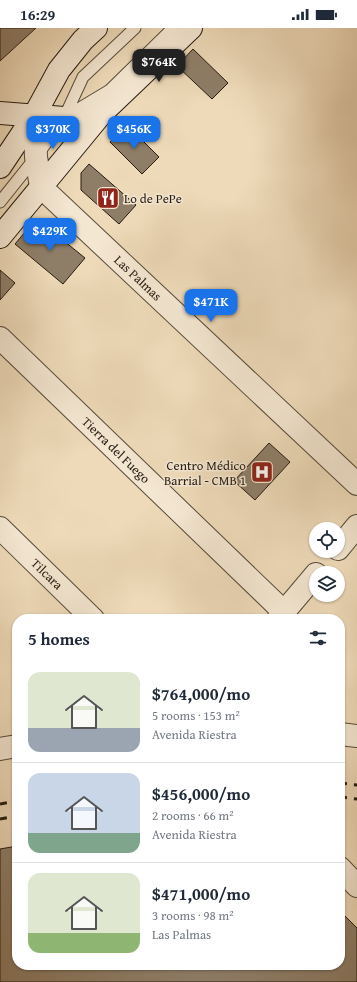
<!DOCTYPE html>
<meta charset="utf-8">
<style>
body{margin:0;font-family:"Gentium Book Plus",serif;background:#f2f2f3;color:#1f2937;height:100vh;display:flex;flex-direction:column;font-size:15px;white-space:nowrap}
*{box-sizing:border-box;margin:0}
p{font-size:13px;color:#747a83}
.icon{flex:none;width:22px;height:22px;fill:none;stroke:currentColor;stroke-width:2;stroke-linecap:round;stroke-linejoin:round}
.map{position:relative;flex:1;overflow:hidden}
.drawer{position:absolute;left:12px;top:586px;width:333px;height:356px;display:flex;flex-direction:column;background:#fff;border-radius:16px;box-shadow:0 1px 3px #0004}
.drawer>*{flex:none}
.buttons{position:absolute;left:309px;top:494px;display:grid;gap:8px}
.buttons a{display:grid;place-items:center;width:36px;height:36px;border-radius:50%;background:#fff;box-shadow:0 1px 3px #0004;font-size:20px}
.price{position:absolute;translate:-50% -34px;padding:0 9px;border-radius:8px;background:#1a73e8;color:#fff;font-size:13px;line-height:26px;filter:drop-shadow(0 1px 2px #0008)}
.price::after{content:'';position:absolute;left:50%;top:24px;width:12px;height:9px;margin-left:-6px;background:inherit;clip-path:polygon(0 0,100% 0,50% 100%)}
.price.selected{background:#222;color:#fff}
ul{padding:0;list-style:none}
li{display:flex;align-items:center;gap:12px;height:100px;padding:0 16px}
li+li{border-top:1px solid #e0e1e3}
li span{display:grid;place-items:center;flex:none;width:112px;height:80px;border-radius:12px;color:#555}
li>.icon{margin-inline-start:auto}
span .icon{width:48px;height:48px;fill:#fffc;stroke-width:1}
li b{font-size:17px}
h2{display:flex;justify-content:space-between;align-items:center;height:48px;padding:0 16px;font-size:17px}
.status{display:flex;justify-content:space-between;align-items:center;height:28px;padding:0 20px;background:#fff;direction:ltr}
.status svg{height:11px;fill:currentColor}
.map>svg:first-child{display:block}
</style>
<div class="status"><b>16:29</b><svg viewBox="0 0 49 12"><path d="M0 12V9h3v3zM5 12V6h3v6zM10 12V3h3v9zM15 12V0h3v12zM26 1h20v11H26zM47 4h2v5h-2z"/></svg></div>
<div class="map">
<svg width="357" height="954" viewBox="0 0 357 954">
<rect width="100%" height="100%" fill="#eedab9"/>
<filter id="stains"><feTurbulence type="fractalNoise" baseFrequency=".005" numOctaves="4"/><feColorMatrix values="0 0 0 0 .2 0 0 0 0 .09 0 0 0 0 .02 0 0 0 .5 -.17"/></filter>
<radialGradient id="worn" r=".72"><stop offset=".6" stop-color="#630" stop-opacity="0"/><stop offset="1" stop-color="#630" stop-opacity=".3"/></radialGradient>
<path fill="#8e7e68" stroke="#251b11" d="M0,0H36L0,33Z
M193,21L228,55L212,71L177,38Z
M127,97L159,129L142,146L110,114Z
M89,136L136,177L119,196L81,162V145Z
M31,197L48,200L85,230L63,256L15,216Z
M0,242L15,255L0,272Z
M269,415L290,434L255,472L234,453Z
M17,818V937H340V883L357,900V954H0V821Z"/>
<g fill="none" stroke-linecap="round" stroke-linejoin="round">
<g stroke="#574b3b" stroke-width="13">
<path id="service" d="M75,83L110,62L173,0
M0,174L36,129L64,90L83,49L135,0"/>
</g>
<g stroke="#574b3b" stroke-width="24">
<path id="minor" d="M34,88L36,129L41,159L357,456
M0,310L284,584
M338,521L357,498
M278,591L316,546
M340,706L357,708
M0,721L17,718"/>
</g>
<g stroke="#574b3b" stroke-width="24">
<path id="tertiary" d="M0,500L93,591
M340,840L357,858"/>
</g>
<g stroke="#251b11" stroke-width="24">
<path id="secondary" d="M0,85L64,90L102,85
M0,139L34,88L59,42L83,12L96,0
M0,209L102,85L191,0"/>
</g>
<use href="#service" stroke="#f4e7d2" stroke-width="11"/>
<use href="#minor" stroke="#f4e7d2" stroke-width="22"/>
<use href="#tertiary" stroke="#f4e7d2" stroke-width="22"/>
<use href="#secondary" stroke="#f4e7d2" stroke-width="22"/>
<path stroke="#251b11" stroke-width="3" stroke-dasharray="7 7" stroke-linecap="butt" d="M340,755L357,757
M340,769L357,771
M0,776L17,773
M0,791L17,788"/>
</g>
<defs>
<g id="restaurant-square" transform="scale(1.15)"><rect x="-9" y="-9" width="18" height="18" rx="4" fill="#8f2418" stroke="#f4e7d2"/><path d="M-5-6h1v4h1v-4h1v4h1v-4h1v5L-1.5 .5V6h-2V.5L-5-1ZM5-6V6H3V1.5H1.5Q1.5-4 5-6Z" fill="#fff"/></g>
<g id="hospital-square" transform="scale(1.15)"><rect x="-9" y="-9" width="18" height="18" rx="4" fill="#8f2418" stroke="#f4e7d2"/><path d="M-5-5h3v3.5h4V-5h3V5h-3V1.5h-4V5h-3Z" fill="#fff"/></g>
</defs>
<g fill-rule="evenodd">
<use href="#restaurant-square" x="108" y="170"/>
<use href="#hospital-square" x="262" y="444"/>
</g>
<g text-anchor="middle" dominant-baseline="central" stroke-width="3" stroke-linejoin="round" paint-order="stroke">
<g font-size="13" fill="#251b11" stroke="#f4e7d2" text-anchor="start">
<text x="124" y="170">Lo de PePe</text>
<text x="246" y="437" text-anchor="end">Centro Médico<tspan x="246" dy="15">Barrial - CMB 1</tspan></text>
</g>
<g font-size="13" fill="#251b11" stroke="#f4e7d2">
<text transform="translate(138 250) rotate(43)">Las Palmas</text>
<text transform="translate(116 422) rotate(44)">Tierra del Fuego</text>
<text transform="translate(47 546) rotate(44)">Tilcara</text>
</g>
</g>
<rect width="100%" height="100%" filter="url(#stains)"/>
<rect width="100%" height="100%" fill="url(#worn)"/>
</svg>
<div class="buttons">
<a><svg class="icon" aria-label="locate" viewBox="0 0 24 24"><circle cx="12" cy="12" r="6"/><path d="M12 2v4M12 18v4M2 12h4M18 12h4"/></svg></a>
<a><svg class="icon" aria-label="layers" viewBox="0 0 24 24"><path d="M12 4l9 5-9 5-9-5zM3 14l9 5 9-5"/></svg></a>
</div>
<b class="price selected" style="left:159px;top:55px">$764K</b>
<b class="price" style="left:53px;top:122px">$370K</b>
<b class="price" style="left:134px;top:122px">$456K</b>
<b class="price" style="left:50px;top:224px">$429K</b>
<b class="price" style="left:211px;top:295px">$471K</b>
<section class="drawer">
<h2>5 homes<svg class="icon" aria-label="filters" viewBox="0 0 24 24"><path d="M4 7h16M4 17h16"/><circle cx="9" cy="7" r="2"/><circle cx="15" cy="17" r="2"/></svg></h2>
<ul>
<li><span style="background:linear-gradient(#dfe7d0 70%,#9aa5b1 0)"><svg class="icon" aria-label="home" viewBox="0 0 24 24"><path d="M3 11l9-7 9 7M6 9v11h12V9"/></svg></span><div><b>$764,000/mo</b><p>5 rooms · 153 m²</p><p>Avenida Riestra</p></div></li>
<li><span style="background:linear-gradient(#c9d6e8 75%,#7fa58c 0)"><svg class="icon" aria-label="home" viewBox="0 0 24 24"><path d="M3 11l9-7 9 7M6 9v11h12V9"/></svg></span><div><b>$456,000/mo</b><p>2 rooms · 66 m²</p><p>Avenida Riestra</p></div></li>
<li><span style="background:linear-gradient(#dfe7d0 75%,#8fb573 0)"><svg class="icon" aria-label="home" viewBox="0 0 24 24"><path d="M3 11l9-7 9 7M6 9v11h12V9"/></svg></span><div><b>$471,000/mo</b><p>3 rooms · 98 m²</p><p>Las Palmas</p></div></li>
</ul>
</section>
</div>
